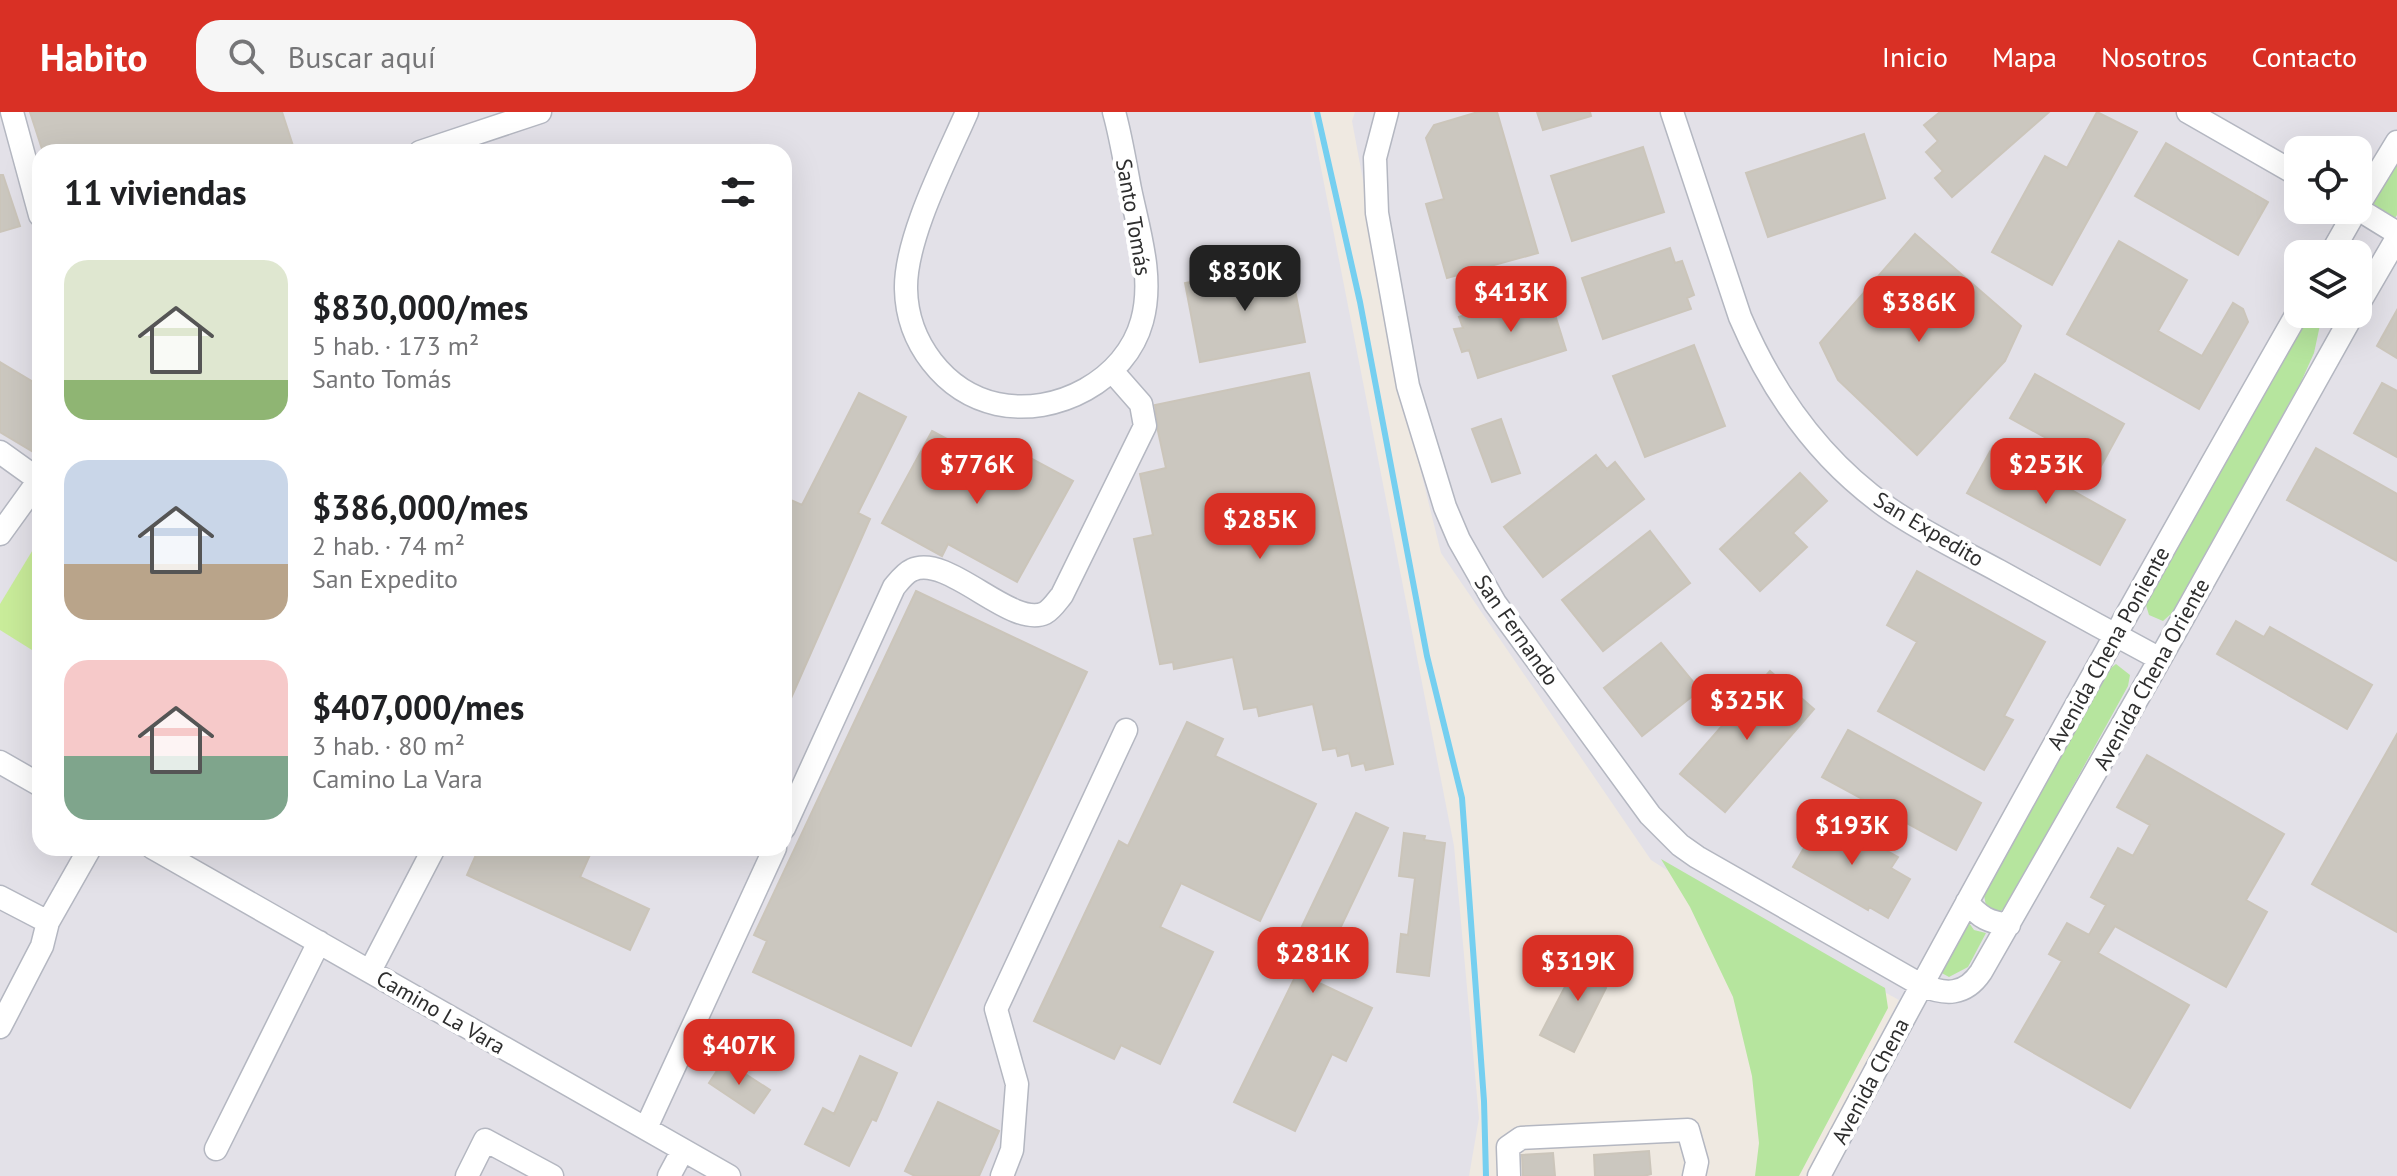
<!DOCTYPE html>
<html lang="es">
<meta charset="utf-8">
<style>
body{margin:0;font-family:"PT Sans",sans-serif;background:#f6f6f6;color:#202124;height:100vh;display:flex;flex-direction:column;font-size:30px;white-space:nowrap}
*{box-sizing:border-box;margin:0}
p{font-size:26px;color:#757577}
.icon{flex:none;width:44px;height:44px;fill:none;stroke:currentColor;stroke-width:2;stroke-linecap:round;stroke-linejoin:round}
.map{position:relative;flex:1;overflow:hidden}
.side{position:absolute;left:32px;top:32px;width:760px;height:712px;display:flex;flex-direction:column;background:#fff;border-radius:24px;box-shadow:0 8px 32px #0002}
.side>*{flex:none}
.controls{position:absolute;left:2284px;top:24px;display:grid;gap:16px}
.controls a{display:grid;place-items:center;width:88px;height:88px;border-radius:16px;background:#fff;box-shadow:0 8px 32px #0002;font-size:40px}
.price{position:absolute;translate:-50% -68px;padding:0 18px;border-radius:16px;background:#d93025;color:#fff;font-size:26px;line-height:52px;filter:drop-shadow(0 2px 4px #0008)}
.price::after{content:'';position:absolute;left:50%;top:48px;width:24px;height:18px;margin-left:-12px;background:inherit;clip-path:polygon(0 0,100% 0,50% 100%)}
.price.selected{background:#222;color:#fff}
ul{padding:0;list-style:none}
li{display:flex;align-items:center;gap:24px;height:200px;padding:0 32px}
li span{display:grid;place-items:center;flex:none;width:224px;height:160px;border-radius:24px;color:#555}
li>.icon{margin-inline-start:auto}
span .icon{width:96px;height:96px;fill:#fffc;stroke-width:1}
li b{font-size:34px}
h2{display:flex;justify-content:space-between;align-items:center;height:96px;padding:0 32px;font-size:34px}
header{display:flex;align-items:center;gap:48px;box-sizing:border-box;height:112px;padding:0 40px;background:#d93025;color:#fff}
header strong{font-size:38px}
nav{display:flex;gap:44px;margin-inline-start:auto;font-size:28px}
.search{width:560px;height:72px;background:#f6f6f6;display:flex;align-items:center;gap:20px;box-sizing:border-box;padding:0 28px;border-radius:24px;color:#757577;font-size:30px}
.map>svg:first-child{display:block}
</style>
<header>
<strong>Habito</strong>
<div class="search"><svg class="icon" aria-label="search" viewBox="0 0 24 24"><circle cx="10" cy="10" r="6"/><path d="M15 15l6 6"/></svg>Buscar aquí</div>
<nav><a>Inicio</a><a>Mapa</a><a>Nosotros</a><a>Contacto</a></nav>
</header>
<div class="map">
<svg width="2397" height="1064" viewBox="0 0 2397 1064">
<rect width="100%" height="100%" fill="#efe9e1"/>
<path fill="#e3e1e8" fill-rule="evenodd" d="M0,0H1310L1454,734L1479,1006L1469,1064H0ZM40,40H784V736H40Z
M1355,0H2397V1064H1806L1899,888L1700,779L1651,748L1441,441L1406,299L1352,9ZM2298,38H2358V98H2298ZM2298,142H2358V202H2298Z"/>
<path fill="#b6e59e" d="M2397,48V103L2395,106L2372,91Z
M2309,202H2328L2320,213L2314,241L2301,270L2172,501L2163,509L2149,503L2145,490Z
M2116,552L2130,563L2128,574L2008,792L1998,802L1986,794L1984,783L2106,560Z
M1661,747L1885,876L1888,896L1799,1064H1755L1759,1031L1752,964L1733,885L1690,795Z
M1967,808L1974,818L1986,821L1968,855L1949,865L1938,859Z"/>
<path fill="#c9ec9a" d="M40,426V543L0,518V492Z"/>
<g fill="none" stroke-linecap="round" stroke-linejoin="round">
<path stroke="#75cff0" stroke-width="6" d="M1317,0L1360,190L1427,544L1462,686L1484,989L1486,1064"/>
</g>
<path fill="#cbc7bf" stroke="#cbc5ba" stroke-width="2" d="M30,0H282L295,40H43Z
M1478,0H1497L1538,141L1447,166L1426,92L1444,87L1426,26L1434,13Z
M1537,0H1590L1591,4L1543,18Z
M1940,0H2049L1952,85L1935,66L1943,59L1926,40L1938,29L1924,13Z
M2097,0L2137,20L2052,173L1992,140L2045,44L2067,56Z
M1864,22L1885,86L1768,125L1746,61Z
M2166,31L2268,90L2238,143L2135,84Z
M1643,35L1664,100L1572,129L1551,64Z
M0,63H3L20,114L0,120Z
M1915,122L2021,214L2005,249L1917,343L1838,268L1820,231Z
M2119,129L2187,168L2158,219L2202,244L2233,191L2243,197L2248,210L2199,297L2067,222Z
M1670,136L1675,151L1682,149L1694,183L1687,186L1691,197L1603,227L1582,166Z
M1290,152L1305,230L1200,250L1185,171Z
M1547,177L1566,238L1478,266L1469,238L1462,240L1454,217L1463,216L1459,205Z
M2397,198V246L2377,234Z
M1694,233L1725,314L1645,345L1613,264Z
M0,250L40,274V344L0,320Z
M1309,261L1393,652L1366,658L1364,651L1352,654L1349,641L1338,644L1336,636L1323,638L1313,592L1259,604L1257,595L1244,597L1233,545L1174,557L1173,550L1160,552L1134,427L1153,423L1140,362L1166,356L1158,319L1155,293Z
M2035,262L2124,312L2100,356L2010,306Z
M2382,271L2397,279V345L2354,321Z
M859,281L906,305L858,401L870,407L784,602V385L802,393Z
M1501,307L1520,361L1492,370L1472,317Z
M932,319L1012,362L1023,342L1073,369L1017,470L948,432L942,444L882,411Z
M1993,334L2125,408L2100,453L1967,381Z
M2316,336L2397,382V449L2287,388Z
M1596,343L1607,357L1615,350L1644,387L1543,465L1504,415Z
M1800,361L1827,389L1793,421L1807,435L1760,479L1720,437Z
M1650,419L1690,471L1603,539L1562,488Z
M1917,459L2045,530L2004,604L2013,608L1984,658L1878,599L1917,530L1887,513Z
M916,479L1087,560L911,934L753,860L767,829L754,823Z
M2236,509L2264,525L2270,515L2372,573L2347,617L2217,542Z
M1661,531L1700,578L1642,624L1604,576Z
M1770,559L1814,597L1725,700L1680,662Z
M1187,610L1223,627L1215,644L1316,692L1260,809L1181,771L1160,815L1213,840L1160,952L1121,933L1114,947L1034,909L1119,729L1128,734Z
M1848,618L1981,691L1956,738L1822,665Z
M2397,622V820L2312,772Z
M2147,643L2284,722L2246,788L2267,800L2226,875L2115,814L2098,841L2189,893L2130,996L2015,930L2062,849L2049,842L2067,811L2089,823L2106,793L2091,785L2118,736L2133,744L2150,713L2117,695Z
M1356,701L1388,716L1315,869L1372,896L1346,949L1332,942L1295,1019L1234,990L1299,857L1285,850Z
M1823,703L1898,745L1891,756L1910,767L1888,806L1869,795L1868,798L1793,755Z
M1404,721L1425,724L1424,728L1445,731L1429,864L1397,860L1401,822L1408,823L1415,766L1399,764Z
M479,736H593L580,765L649,797L630,838L467,763Z
M1583,840L1613,855L1604,875L1606,876L1574,940L1540,923Z
M860,944L897,961L876,1009L872,1007L849,1054L805,1032L823,996L834,1002Z
M724,948L770,978L754,1001L709,971Z
M938,990L999,1019L979,1064H915L905,1059Z
M1649,1039L1651,1062L1644,1064H1595L1594,1043Z
M1553,1041L1555,1064H1523L1522,1043Z"/>
<g fill="none" stroke-linecap="round" stroke-linejoin="round">
<g stroke="#b4b7c1" stroke-width="25">
<path id="minor" d="M12,0L40,103
M967,0C946,48 905,126 906,177C907,230 944,280 997,292C1056,305 1126,268 1142,209C1154,166 1139,120 1130,77C1125,51 1121,25 1114,0
M1387,0L1375,46L1377,101L1408,274L1445,395L1459,428L1495,491L1650,703L1680,733L1697,745L1921,873C1945,883 1965,884 1981,860L2160,547L2353,202
M1672,0L1740,205C1772,280 1820,348 1888,396C1923,420 1962,439 1999,459C2053,489 2106,518 2160,547
M2188,0L2298,63
M420,40L540,0
M2358,94L2397,30
M2358,97L2397,121
M2331,142L2356,98
M2358,193L2397,126
M0,340L39,368L0,422
M0,650L40,673
M784,716L894,475C899,469 905,461 912,458C948,441 1011,517 1045,501C1052,497 1057,489 1062,483L1145,314L1141,292L1112,259
M153,736L729,1064
M0,785L48,810L90,736
M1967,790C1980,806 1989,810 2009,813
M370,859L434,736
M0,915L42,834L48,810
M646,1016L775,736
M216,1037L319,830
M467,1064L485,1028L552,1064
M669,1064L683,1038
M1002,1064L1012,1038L1017,972L996,897L1126,618
M1509,1064L1508,1035L1521,1026L1688,1018L1697,1050L1694,1064
M1819,1064C1974,773 2135,486 2298,200"/>
</g>
<use href="#minor" stroke="#fff" stroke-width="22"/>
</g>
<g text-anchor="middle" dominant-baseline="central" stroke-width="8" stroke-linejoin="round" paint-order="stroke">
<g font-size="22" fill="#2e2e2e" stroke="#fff">
<text transform="translate(1134 105) rotate(80)">Santo Tomás</text>
<text transform="translate(1929 417) rotate(31)">San Expedito</text>
<text transform="translate(1517 518) rotate(55)">San Fernando</text>
<text transform="translate(2108 536) rotate(-61)">Avenida Chena Poniente</text>
<text transform="translate(2151 562) rotate(-61)">Avenida Chena Oriente</text>
<text transform="translate(441 900) rotate(30)">Camino La Vara</text>
<text transform="translate(1870 969) rotate(-62)">Avenida Chena</text>
</g>
</g>
</svg>
<div class="controls">
<a><svg class="icon" aria-label="locate" viewBox="0 0 24 24"><circle cx="12" cy="12" r="6"/><path d="M12 2v4M12 18v4M2 12h4M18 12h4"/></svg></a>
<a><svg class="icon" aria-label="layers" viewBox="0 0 24 24"><path d="M12 4l9 5-9 5-9-5zM3 14l9 5 9-5"/></svg></a>
</div>
<b class="price selected" style="left:1245px;top:201px">$830K</b>
<b class="price" style="left:1511px;top:222px">$413K</b>
<b class="price" style="left:1919px;top:232px">$386K</b>
<b class="price" style="left:977px;top:394px">$776K</b>
<b class="price" style="left:2046px;top:394px">$253K</b>
<b class="price" style="left:1260px;top:449px">$285K</b>
<b class="price" style="left:1747px;top:630px">$325K</b>
<b class="price" style="left:1852px;top:755px">$193K</b>
<b class="price" style="left:1313px;top:883px">$281K</b>
<b class="price" style="left:1578px;top:891px">$319K</b>
<b class="price" style="left:739px;top:975px">$407K</b>
<section class="side">
<h2>11 viviendas<svg class="icon" aria-label="filters" viewBox="0 0 24 24"><path d="M4 7h16M4 17h16"/><circle cx="9" cy="7" r="2"/><circle cx="15" cy="17" r="2"/></svg></h2>
<ul>
<li><span style="background:linear-gradient(#dfe7d0 75%,#8fb573 0)"><svg class="icon" aria-label="home" viewBox="0 0 24 24"><path d="M3 11l9-7 9 7M6 9v11h12V9"/></svg></span><div><b>$830,000/mes</b><p>5 hab. · 173 m²</p><p>Santo Tomás</p></div></li>
<li><span style="background:linear-gradient(#c9d6e8 65%,#b9a48a 0)"><svg class="icon" aria-label="home" viewBox="0 0 24 24"><path d="M3 11l9-7 9 7M6 9v11h12V9"/></svg></span><div><b>$386,000/mes</b><p>2 hab. · 74 m²</p><p>San Expedito</p></div></li>
<li><span style="background:linear-gradient(#f6c9c9 60%,#7fa58c 0)"><svg class="icon" aria-label="home" viewBox="0 0 24 24"><path d="M3 11l9-7 9 7M6 9v11h12V9"/></svg></span><div><b>$407,000/mes</b><p>3 hab. · 80 m²</p><p>Camino La Vara</p></div></li>
</ul>
</section>
</div>
